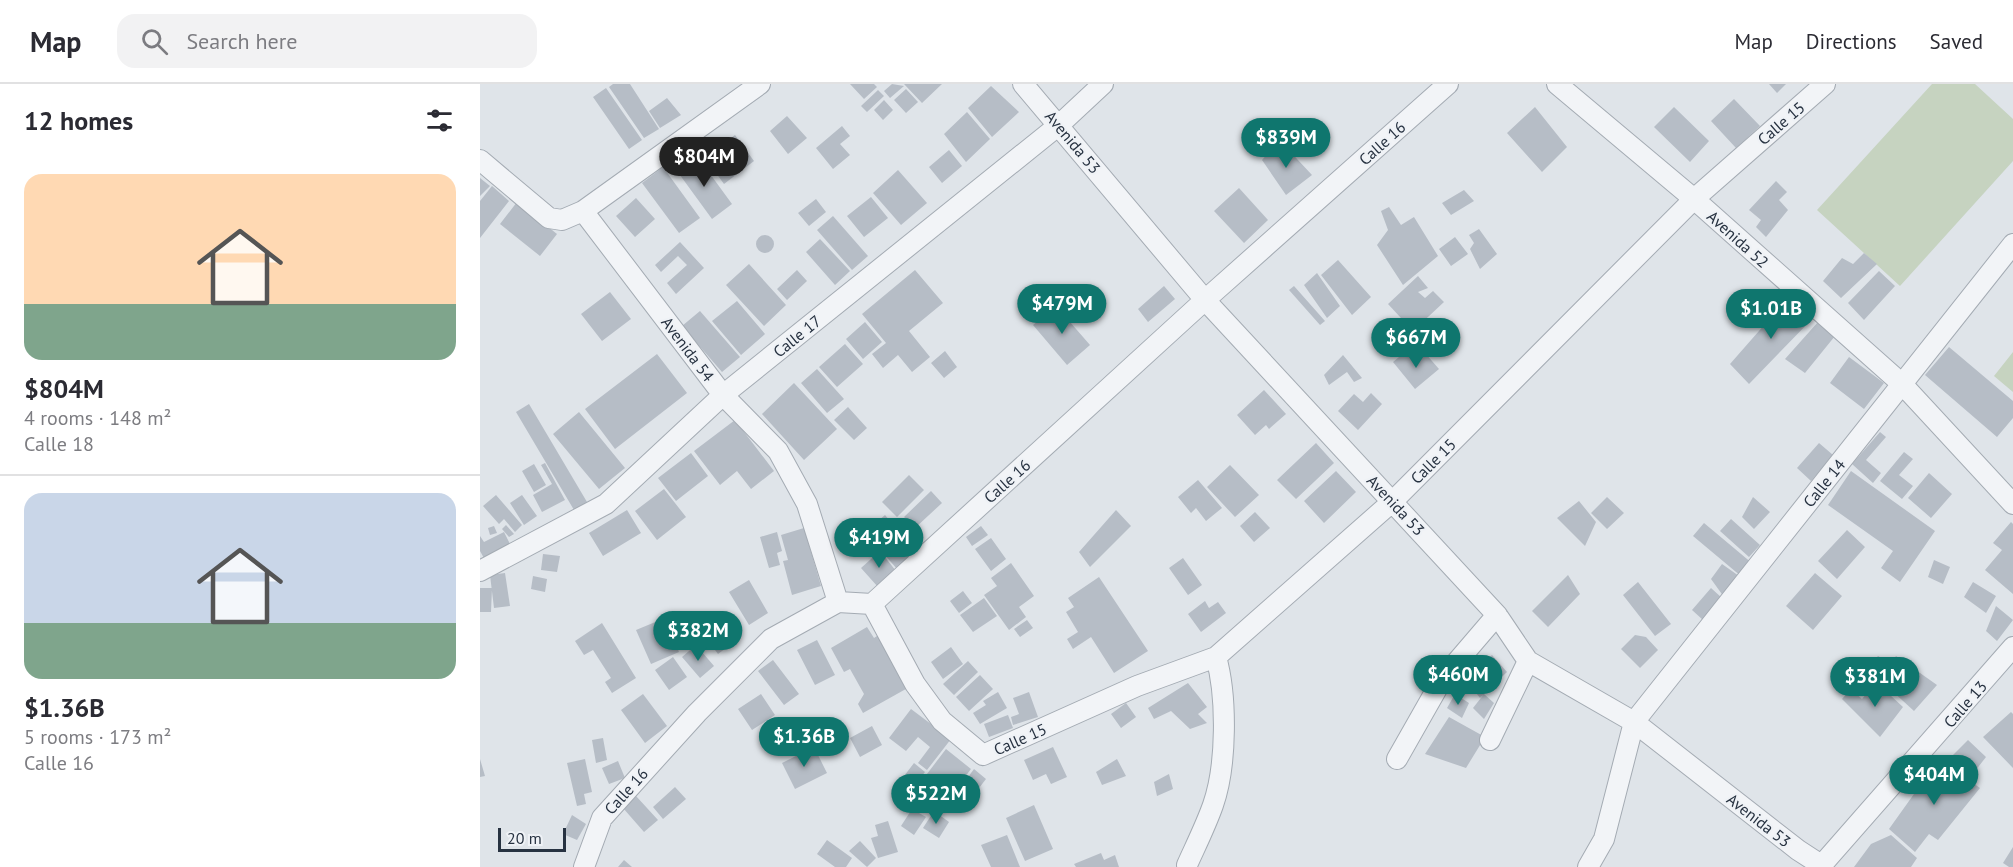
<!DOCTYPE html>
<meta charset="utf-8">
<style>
body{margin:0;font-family:"PT Sans",sans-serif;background:#f2f2f3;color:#2b2b33;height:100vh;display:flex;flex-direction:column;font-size:22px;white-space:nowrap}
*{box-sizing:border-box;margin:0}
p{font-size:20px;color:#7c7c81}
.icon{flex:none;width:33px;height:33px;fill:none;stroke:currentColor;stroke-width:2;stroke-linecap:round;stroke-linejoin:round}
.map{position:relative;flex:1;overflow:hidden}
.panel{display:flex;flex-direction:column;background:#fff;width:480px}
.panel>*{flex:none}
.scale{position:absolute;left:18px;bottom:15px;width:68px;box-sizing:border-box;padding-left:6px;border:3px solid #273241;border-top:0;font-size:16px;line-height:21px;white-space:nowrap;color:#273241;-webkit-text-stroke:4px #eff2f6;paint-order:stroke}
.price{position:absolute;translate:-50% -51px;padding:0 14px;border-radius:21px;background:#0f766e;color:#fff;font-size:20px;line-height:39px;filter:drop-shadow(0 2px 3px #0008)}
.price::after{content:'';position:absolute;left:50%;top:36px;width:18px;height:14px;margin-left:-9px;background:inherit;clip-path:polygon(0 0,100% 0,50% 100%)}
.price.on{background:#222;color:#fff}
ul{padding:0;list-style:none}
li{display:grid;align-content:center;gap:12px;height:318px;padding:0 24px}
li+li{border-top:2px solid #e1e1e2}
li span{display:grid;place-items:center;height:186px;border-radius:18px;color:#555}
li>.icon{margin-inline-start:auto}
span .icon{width:108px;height:108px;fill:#fffc;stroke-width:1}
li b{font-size:26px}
h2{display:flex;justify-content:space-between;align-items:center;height:72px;padding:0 24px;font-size:26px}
header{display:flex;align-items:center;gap:36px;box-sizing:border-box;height:84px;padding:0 30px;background:#fff;border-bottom:2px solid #e1e1e2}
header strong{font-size:28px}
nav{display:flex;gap:33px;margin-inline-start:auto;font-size:21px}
.search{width:420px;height:54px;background:#f2f2f3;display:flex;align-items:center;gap:15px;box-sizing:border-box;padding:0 21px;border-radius:18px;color:#7c7c81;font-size:22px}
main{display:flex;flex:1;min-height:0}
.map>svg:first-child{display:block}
</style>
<header>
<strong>Map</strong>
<div class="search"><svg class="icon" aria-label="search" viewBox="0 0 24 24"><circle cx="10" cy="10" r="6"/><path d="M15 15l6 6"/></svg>Search here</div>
<nav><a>Map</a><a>Directions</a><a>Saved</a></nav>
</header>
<main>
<section class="panel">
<h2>12 homes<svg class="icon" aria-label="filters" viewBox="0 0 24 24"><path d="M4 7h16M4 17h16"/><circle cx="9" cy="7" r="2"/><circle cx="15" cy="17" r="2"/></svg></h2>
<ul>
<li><span style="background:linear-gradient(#ffd9b3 70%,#7fa58c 0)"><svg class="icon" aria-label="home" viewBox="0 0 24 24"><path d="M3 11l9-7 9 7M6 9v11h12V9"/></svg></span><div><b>$804M</b><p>4 rooms · 148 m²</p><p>Calle 18</p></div></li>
<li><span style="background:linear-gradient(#c9d6e8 70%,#7fa58c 0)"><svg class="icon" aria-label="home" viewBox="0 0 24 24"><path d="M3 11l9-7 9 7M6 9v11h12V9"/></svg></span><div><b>$1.36B</b><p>5 rooms · 173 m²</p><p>Calle 16</p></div></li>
</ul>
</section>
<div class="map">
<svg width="1533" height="783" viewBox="0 0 1533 783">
<rect width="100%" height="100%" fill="#dfe4e9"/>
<path fill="#c6d3c0" d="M1452,0H1495L1533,35V77L1420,202L1337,126Z
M1533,268V308L1514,292Z"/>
<path fill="#b6bdc6" d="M133,0H150L179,45L164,54L129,3Z
M370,0H394L397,3L384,15Z
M412,0L424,2L410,14L404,7Z
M424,0H462L442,19Z
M1289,0H1306L1297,9Z
M511,2L539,28L512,53L488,24Z
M126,4L162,56L149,65L113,13Z
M426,5L438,18L426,29L414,16Z
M398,6L404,12L387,28L381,22Z
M187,14L201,31L180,44L169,27Z
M1254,15L1280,42L1256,64L1231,37Z
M404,16L413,26L403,36L394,26Z
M1055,23L1087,63L1062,88L1027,49Z
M1194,23L1229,57L1210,78L1174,43Z
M487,28L510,55L486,78L464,50Z
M307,32L327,54L308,70L290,47Z
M362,42L370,52L360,60L370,71L353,85L336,64Z
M255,51L274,77L244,100L225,74Z
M803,60L832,91L806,111L782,76L789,68L792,72Z
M469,66L482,82L462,99L449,83Z
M217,72L252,120L232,135L197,87Z
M183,83L220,134L199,149L162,99Z
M418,86L447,119L421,141L393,109Z
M0,94L10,102L0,112Z
M1296,97L1307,108L1299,116L1308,126L1286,153L1276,143L1281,136L1269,126Z
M12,102L29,117L0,154V117Z
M759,104L788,136L764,159L734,127Z
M984,106L994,117L971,131L962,119Z
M391,113L408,134L384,153L367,132Z
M156,114L175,135L155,153L136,132Z
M336,115L346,128L329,142L318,129Z
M37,118L77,150L60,172L20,140Z
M909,123L921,141L934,133L958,172L923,201L897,161L908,146L901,127Z
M353,132L388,172L372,186L337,146Z
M999,145L1017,170L1000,185L990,165L994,159L989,151Z
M276 160a9 9 0 1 1 18 0a9 9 0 1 1-18 0Z
M975,153L988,170L971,182L959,165Z
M340,155L370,187L355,201L326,168Z
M200,158L224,184L196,210L187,199L207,181L198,172L181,188L175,181Z
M1384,169L1397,180L1361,214L1343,197L1362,174L1373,180Z
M858,176L891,213L872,231L841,191Z
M269,180L306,221L284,242L246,201Z
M317,186L327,197L307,216L297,205Z
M435,186L463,219L429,247L450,273L432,288L418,271L403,284L392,270L406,259L382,230Z
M1399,187L1415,202L1384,236L1368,219Z
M837,189L860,222L847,234L824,201Z
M938,192L948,204L938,208L945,214L953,207L964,218L933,247L908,220Z
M684,202L695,215L668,238L658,225Z
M814,202L845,237L840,241L809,206Z
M130,208L151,235L122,257L101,230Z
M1308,214L1334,233L1269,300L1250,280Z
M257,217L285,250L261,271L232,237Z
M576,222L610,261L587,281L553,241Z
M220,227L260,273L242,288L202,242Z
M385,238L402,258L383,275L366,255Z
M1338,238L1355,252L1325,289L1305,275Z
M365,260L383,280L357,303L339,283Z
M1469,263L1533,317V334L1517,353L1445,291Z
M465,267L477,283L464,294L451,279Z
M925,268L934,278L945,269L959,285L935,305L913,278Z
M177,270L207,309L135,365L105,325Z
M863,271L882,294L874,298L867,288L849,301L844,291Z
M1369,273L1404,299L1384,325L1350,299Z
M337,285L364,315L347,329L321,299Z
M314,299L357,345L324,376L282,330Z
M784,306L806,330L789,345L786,341L775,351L757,331Z
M891,309L902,320L878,346L858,327L874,310L883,318Z
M49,320L107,418L94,426L36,328Z
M368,323L387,344L374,356L354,336Z
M99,328L145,384L119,405L73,350Z
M255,336L294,387L271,405L257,387L240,401L214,367Z
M1400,348L1406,353L1386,376L1401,389L1393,399L1372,380Z
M836,359L854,379L816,415L797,396Z
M1339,359L1353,371L1331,397L1317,384Z
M1424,368L1433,375L1419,391L1433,402L1422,415L1400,397Z
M211,369L228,392L196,417L178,394Z
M65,379L85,416L62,428L53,411L72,400L61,381Z
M54,380L66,401L54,408L42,387Z
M750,381L779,411L755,433L727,403Z
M856,387L876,408L844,439L824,417Z
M1371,387L1455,447L1420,498L1401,484L1413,467L1348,421Z
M1449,389L1472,410L1451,434L1428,414Z
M429,391L444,406L417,433L402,418Z
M718,396L742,424L726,437L716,424L711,429L698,413Z
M184,405L206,433L177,456L155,427Z
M451,407L462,419L435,444L424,433Z
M16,411L42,441L35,448L24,435L19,440L3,422Z
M42,411L57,432L44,441L30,419Z
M1127,413L1144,429L1127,445L1111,429Z
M1273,413L1290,428L1274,445L1262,433Z
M1099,417L1116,438L1105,462L1077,434Z
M147,426L161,449L123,472L109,449Z
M636,426L651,442L610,483L599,468Z
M775,428L790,444L774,458L760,442Z
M405,431L436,468L417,485L385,448Z
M1251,435L1280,461L1269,473L1240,447Z
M1531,438L1533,440V510L1505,486L1522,466L1513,459Z
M1224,439L1273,480L1262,493L1213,452Z
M26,441L34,450L29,453L22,445Z
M14,442L17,449L10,451L8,444Z
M501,442L508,451L492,462L486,453Z
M324,444L341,502L312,511L303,477L308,476L301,451Z
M1367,446L1385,463L1357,495L1338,477Z
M24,448L31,462L5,476L0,467V452L4,458Z
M297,448L302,467L297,469L300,481L289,484L280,453Z
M511,454L526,475L511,487L495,465Z
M400,467L416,487L398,503L381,484Z
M63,470L80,472L77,488L61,486Z
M703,474L722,501L708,511L689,484Z
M1454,476L1470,483L1463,500L1448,493Z
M531,479L554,512L539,523L546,533L529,546L504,511L517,502L511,494Z
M1242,480L1259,492L1244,513L1231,495Z
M25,489L30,522L14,524L10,491Z
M1335,489L1362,512L1333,546L1306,522Z
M1088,491L1100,510L1068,543L1052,527Z
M53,492L67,495L65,508L51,505Z
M619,493L668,567L634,589L611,553L593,565L587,555L598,548L586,528L594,523L588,514Z
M269,496L288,529L269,541L249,508Z
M1158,498L1191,540L1175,552L1143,511Z
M1493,498L1516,512L1506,529L1484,513Z
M0,504H12L11,528H0Z
M1231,504L1242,514L1223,536L1212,526Z
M483,507L492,519L479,529L470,517Z
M504,514L517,532L493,548L480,531Z
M725,517L729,524L738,518L746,529L721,548L708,530Z
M1516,522L1533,536L1517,557L1506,547Z
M243,528L262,552L238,570L220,546Z
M185,534L199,568L171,580L156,546Z
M547,536L553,544L540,553L534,545Z
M122,539L156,594L132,609L125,598L131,594L113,566L104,571L95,557Z
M387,543L394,554L403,548L433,601L383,629L378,620L384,610L370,585L364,588L351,564Z
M1155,551L1166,553L1178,566L1160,584L1141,565Z
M337,556L355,591L335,601L317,566Z
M216,561L234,582L220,594L202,573Z
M471,563L483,580L463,595L451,578Z
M1012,571L1027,588L1000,614L986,596Z
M1398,572L1411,579L1416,572L1457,601L1434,627L1387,584Z
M193,573L207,593L189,606L175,586Z
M293,576L319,610L304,621L278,587Z
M488,577L498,588L474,611L463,600Z
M500,591L513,605L489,627L476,613Z
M1396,598L1423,623L1400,653L1362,615L1371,605L1382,615Z
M708,599L727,623L718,630L727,639L710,645L691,627L674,635L668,624Z
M518,608L527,624L500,640L493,629L506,621L503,617Z
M549,608L558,633L533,641L531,633L539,630L533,614Z
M163,610L187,642L165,659L141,626Z
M281,610L295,631L272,646L258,625Z
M975,610L989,619L982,634L967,624Z
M1004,610L1014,619L1004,635L993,624Z
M646,619L656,633L641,644L631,630Z
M431,625L471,655L447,686L438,679L450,663L438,653L426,667L409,654Z
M1531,628L1533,630V684L1503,653Z
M528,631L533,644L509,653L504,640Z
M969,633L1005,653L986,684L945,670Z
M392,642L402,661L380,673L370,654Z
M123,654L127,676L116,679L112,656Z
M1488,656L1506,673L1492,691L1471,673Z
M334,663L347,689L315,705L302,679Z
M573,663L587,693L571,700L566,690L553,696L544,676Z
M466,665L491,685L459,727L434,707Z
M0,675L5,692L0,693Z
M105,675L112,708L104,710L106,720L97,722L87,679Z
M637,675L646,692L622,701L616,688Z
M1459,675L1500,704L1458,756L1449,750L1435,768L1409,745Z
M138,677L145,694L129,700L122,684Z
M434,679L445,688L432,704L421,696Z
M494,685L506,695L489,717L477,708Z
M689,690L693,705L677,712L674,698Z
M195,703L206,715L183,735L173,723Z
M156,712L178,736L164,748L143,724Z
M554,721L573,765L545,777L526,734Z
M432,725L446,733L434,751L421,742Z
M454,727L469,738L459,754L443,744Z
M92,731L106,740L97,756L83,750Z
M408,737L418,768L398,774L391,754L398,752L395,741Z
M527,751L540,783H511L501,761Z
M1411,751L1437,774L1431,783H1374L1391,760Z
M347,756L372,774L366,783H355L337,770Z
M380,757L396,774L387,783L369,767Z
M1533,763V783H1529L1523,779Z
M621,769L624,776L635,771L639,783H596L594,780Z
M144,776L152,783H138Z"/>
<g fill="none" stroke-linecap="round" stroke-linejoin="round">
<g stroke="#a4abb3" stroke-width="22">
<path id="street" d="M543,0L725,216L1017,531L1048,577L1154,638L1318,766L1341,781
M1077,0L1214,115L1422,300L1533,420
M0,76L69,134L82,136L103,127L280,0
M103,127L243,311L298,367L327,420L358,518
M0,487L126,420L243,311L579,41L623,0
M392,520L435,600L462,637L503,671L657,602L736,573L913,417L1214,115L1345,0
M1010,656L1048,577
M917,675L963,594L1017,531
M707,781C716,761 726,741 733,721C747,681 747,612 736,573
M104,783L122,734L217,629L291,555L358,518L392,520L725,216L968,0
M1108,783L1124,755L1154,638L1533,160
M1340,783L1533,563"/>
</g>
<use href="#street" stroke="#f2f4f7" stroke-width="20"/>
</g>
<g text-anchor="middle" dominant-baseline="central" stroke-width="4.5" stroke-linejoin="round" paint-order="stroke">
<g font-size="16" fill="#273241" stroke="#eff2f6">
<text transform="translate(1301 39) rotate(-41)">Calle 15</text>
<text transform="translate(593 58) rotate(50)">Avenida 53</text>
<text transform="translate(902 59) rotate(-42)">Calle 16</text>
<text transform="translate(1258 155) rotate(42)">Avenida 52</text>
<text transform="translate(317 252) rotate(-39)">Calle 17</text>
<text transform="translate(208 265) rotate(53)">Avenida 54</text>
<text transform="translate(953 377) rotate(-45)">Calle 15</text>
<text transform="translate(527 397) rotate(-42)">Calle 16</text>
<text transform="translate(1344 399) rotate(-51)">Calle 14</text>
<text transform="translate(916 421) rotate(47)">Avenida 53</text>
<text transform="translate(1485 620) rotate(-49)">Calle 13</text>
<text transform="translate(540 655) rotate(-24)">Calle 15</text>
<text transform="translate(146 707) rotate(-48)">Calle 16</text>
<text transform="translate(1279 736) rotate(38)">Avenida 53</text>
</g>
</g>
</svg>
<div class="scale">20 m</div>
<b class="price" style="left:806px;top:85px">$839M</b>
<b class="price on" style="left:224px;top:104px">$804M</b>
<b class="price" style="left:582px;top:251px">$479M</b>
<b class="price" style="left:1291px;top:256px">$1.01B</b>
<b class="price" style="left:936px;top:285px">$667M</b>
<b class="price" style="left:399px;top:485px">$419M</b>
<b class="price" style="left:218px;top:578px">$382M</b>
<b class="price" style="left:978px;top:622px">$460M</b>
<b class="price" style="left:1395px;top:624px">$381M</b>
<b class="price" style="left:324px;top:684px">$1.36B</b>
<b class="price" style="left:1454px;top:722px">$404M</b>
<b class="price" style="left:456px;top:741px">$522M</b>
</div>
</main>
